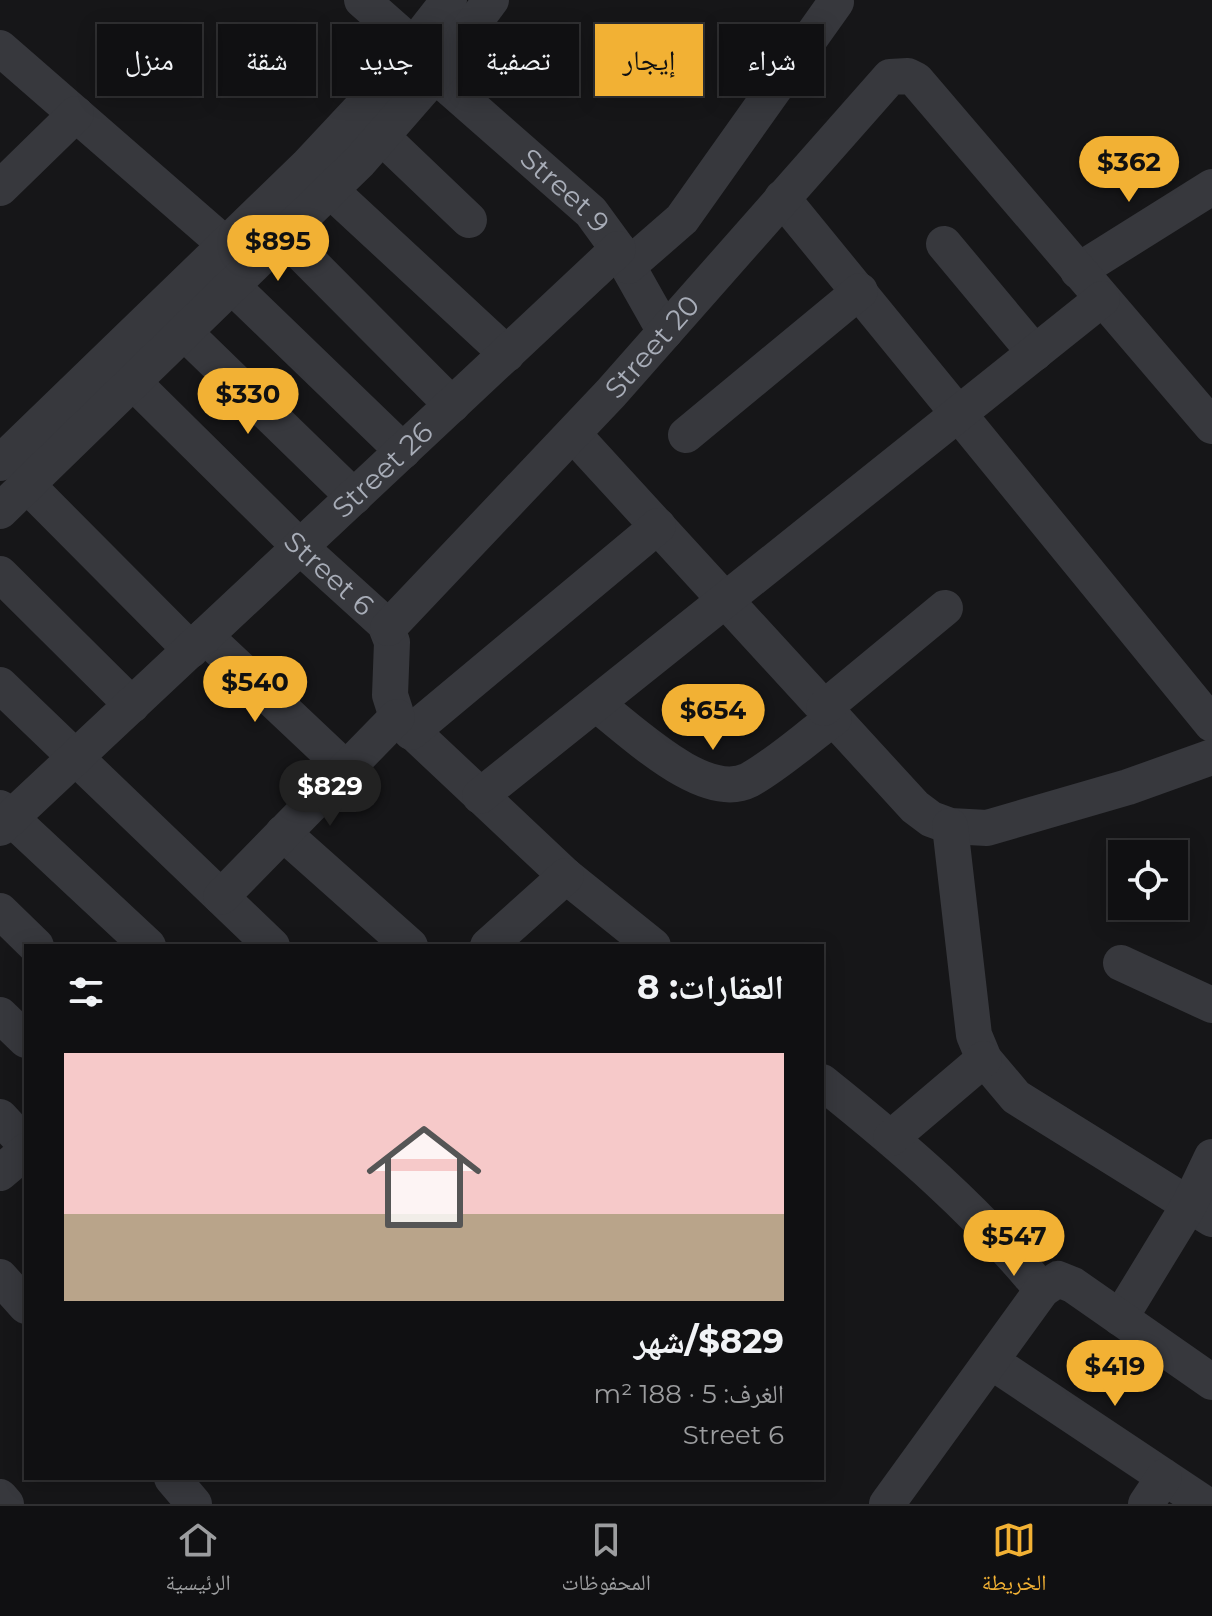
<!DOCTYPE html>
<html lang="ar">
<meta charset="utf-8">
<style>
body{margin:0;font-family:Montserrat,"Noto Naskh Arabic",sans-serif;background:#19191b;color:#f1f3f6;direction:rtl;height:100vh;display:flex;flex-direction:column;font-size:30px;white-space:nowrap}
*{box-sizing:border-box;margin:0}
p{font-size:26px;color:#9c9d9f}
.icon{flex:none;width:44px;height:44px;fill:none;stroke:currentColor;stroke-width:2;stroke-linecap:round;stroke-linejoin:round}
.map{position:relative;flex:1;overflow:hidden;direction:ltr}
.drawer{position:absolute;left:24px;top:944px;width:800px;height:536px;display:flex;flex-direction:column;background:#101012;border-radius:0px;box-shadow:0 4px 20px #0003,0 0 0 2px #303032;direction:rtl}
.drawer>*{flex:none}
.guide{position:absolute;left:24px;top:24px;width:800px;height:72px;direction:rtl;display:flex;gap:16px}
.tools{position:absolute;left:1108px;top:840px;display:grid;gap:16px}
.tools a{display:grid;place-items:center;width:80px;height:80px;border-radius:0px;background:#101012;box-shadow:0 4px 20px #0003,0 0 0 2px #303032;font-size:40px}
.price{position:absolute;translate:-50% -68px;padding:0 18px;border-radius:28px;background:#f2b134;color:#111;font-size:26px;line-height:52px;filter:drop-shadow(0 2px 4px #0008)}
.price::after{content:'';position:absolute;left:50%;top:48px;width:24px;height:18px;margin-left:-12px;background:inherit;clip-path:polygon(0 0,100% 0,50% 100%)}
.price.on{background:#222;color:#fff}
ul{padding:0;list-style:none}
li{display:grid;align-content:center;gap:16px;height:424px;padding:0 40px}
li+li{border-top:2px solid #303032}
li span{display:grid;place-items:center;height:248px;border-radius:0px;color:#555}
li>.icon{margin-inline-start:auto}
span .icon{width:144px;height:144px;fill:#fffc;stroke-width:1}
li b{font-size:34px}
h2{display:flex;justify-content:space-between;align-items:center;height:96px;padding:0 40px;font-size:34px}
.tag{padding:0 28px;border-radius:0px;background:#101012;box-shadow:0 4px 20px #0003,0 0 0 2px #303032;font-size:28px;line-height:72px}
.tag.on{background:#f2b134;color:#111}
.dock{display:flex;justify-content:space-around;align-items:center;height:112px;border-top:2px solid #303032;background:#101012;font-size:22px;color:#9c9d9f}
.dock a{display:grid;justify-items:center;gap:4px}
.dock .on{color:#f2b134}
.map>svg:first-child{display:block}
</style>
<div class="map">
<svg width="1212" height="1504" viewBox="0 0 1212 1504">
<rect width="100%" height="100%" fill="#161618"/>
<g fill="none" stroke-linecap="round" stroke-linejoin="round">
<g stroke="#37383d" stroke-width="36">
<path d="M362,0L414,46"/>
<path d="M0,48L226,245"/>
<path id="s1" d="M435,75L591,212L618,249L665,332"/>
<path d="M382,137L469,220"/>
<path d="M0,188L76,114"/>
<path d="M330,190L507,354"/>
<path d="M782,198L1212,724"/>
<path d="M284,236L452,405"/>
<path d="M944,244L1035,353"/>
<path d="M628,266L682,219L836,2"/>
<path d="M1078,271L1212,187"/>
<path d="M232,286L403,451"/>
<path d="M184,332L354,497"/>
<path id="s2" d="M133,382L299,546L385,624L392,642L390,695L397,717L566,876L653,946"/>
<path d="M573,434L915,807L931,819L950,826L987,828L1128,787L1212,757"/>
<path d="M686,435L860,291"/>
<path d="M0,463L307,166L380,88L449,0"/>
<path d="M27,485L191,650"/>
<path d="M0,511L360,161L435,75L491,0"/>
<path d="M0,574L132,705"/>
<path id="s3" d="M388,628L611,393L890,77L908,76L916,80L1212,426"/>
<path d="M205,636L346,769"/>
<path d="M0,685L272,946"/>
<path d="M596,704C631,730 704,803 749,780C778,764 806,738 834,718"/>
<path d="M824,708L945,608"/>
<path d="M411,732L658,526"/>
<path d="M480,796L1102,299"/>
<path d="M0,808L148,946"/>
<path d="M950,826L974,1035L984,1059L1016,1097L1212,1219"/>
<path id="s4" d="M0,828L618,249"/>
<path d="M283,833L410,946"/>
<path d="M221,897L397,717"/>
<path d="M0,911L36,946"/>
<path d="M488,946L566,876"/>
<path d="M1121,963L1212,1005"/>
<path d="M0,1015L26,1040"/>
<path d="M822,1082C902,1146 977,1210 1042,1290"/>
<path d="M0,1117L26,1145"/>
<path d="M891,1138L984,1059"/>
<path d="M0,1173L26,1151"/>
<path d="M0,1277L26,1306"/>
<path d="M1120,1318L1189,1205L1212,1157"/>
<path d="M992,1362L1205,1504"/>
<path d="M172,1478L194,1504"/>
<path d="M0,1497L6,1504"/>
<path d="M887,1504L1042,1290L1058,1279L1073,1285L1212,1382"/>
<path d="M1146,1504L1164,1477"/>
</g>
</g>
<g text-anchor="middle" dominant-baseline="central" stroke-width="7" stroke-linejoin="round" paint-order="stroke">
<g font-size="28" fill="#a8adb8" stroke="#111113">
<text stroke="none"><textPath href="#s1" startOffset="174">Street 9</textPath></text>
<text stroke="none"><textPath href="#s3" startOffset="386">Street 20</textPath></text>
<text stroke="none"><textPath href="#s4" startOffset="524">Street 26</textPath></text>
<text stroke="none"><textPath href="#s2" startOffset="274">Street 6</textPath></text>
</g>
</g>
</svg>
<div class="tools">
<a><svg class="icon" aria-label="locate" viewBox="0 0 24 24"><circle cx="12" cy="12" r="6"/><path d="M12 2v4M12 18v4M2 12h4M18 12h4"/></svg></a>
</div>
<b class="price" style="left:1129px;top:204px">$362</b>
<b class="price" style="left:278px;top:283px">$895</b>
<b class="price" style="left:248px;top:436px">$330</b>
<b class="price" style="left:255px;top:724px">$540</b>
<b class="price" style="left:713px;top:752px">$654</b>
<b class="price on" style="left:330px;top:828px">$829</b>
<b class="price" style="left:1014px;top:1278px">$547</b>
<b class="price" style="left:1115px;top:1408px">$419</b>
<div class="guide">
<a class="tag">شراء</a>
<a class="tag on">إيجار</a>
<a class="tag">تصفية</a>
<a class="tag">جديد</a>
<a class="tag">شقة</a>
<a class="tag">منزل</a>
</div>
<section class="drawer">
<h2>العقارات: 8<svg class="icon" aria-label="filters" viewBox="0 0 24 24"><path d="M4 7h16M4 17h16"/><circle cx="9" cy="7" r="2"/><circle cx="15" cy="17" r="2"/></svg></h2>
<ul>
<li><span style="background:linear-gradient(#f6c9c9 65%,#b9a48a 0)"><svg class="icon" aria-label="home" viewBox="0 0 24 24"><path d="M3 11l9-7 9 7M6 9v11h12V9"/></svg></span><div><b>$829/شهر</b><p>الغرف: 5 · 188 m²</p><p>Street 6</p></div></li>
</ul>
</section>
</div>
<nav class="dock">
<a class="on"><svg class="icon" aria-label="map" viewBox="0 0 24 24"><path d="M3 6l6-2 6 2 6-2v14l-6 2-6-2-6 2zM9 4v14M15 6v14"/></svg>الخريطة</a>
<a><svg class="icon" aria-label="saved" viewBox="0 0 24 24"><path d="M7 4h10v16l-5-4-5 4z"/></svg>المحفوظات</a>
<a><svg class="icon" aria-label="home" viewBox="0 0 24 24"><path d="M3 11l9-7 9 7M6 9v11h12V9"/></svg>الرئيسية</a>
</nav>
